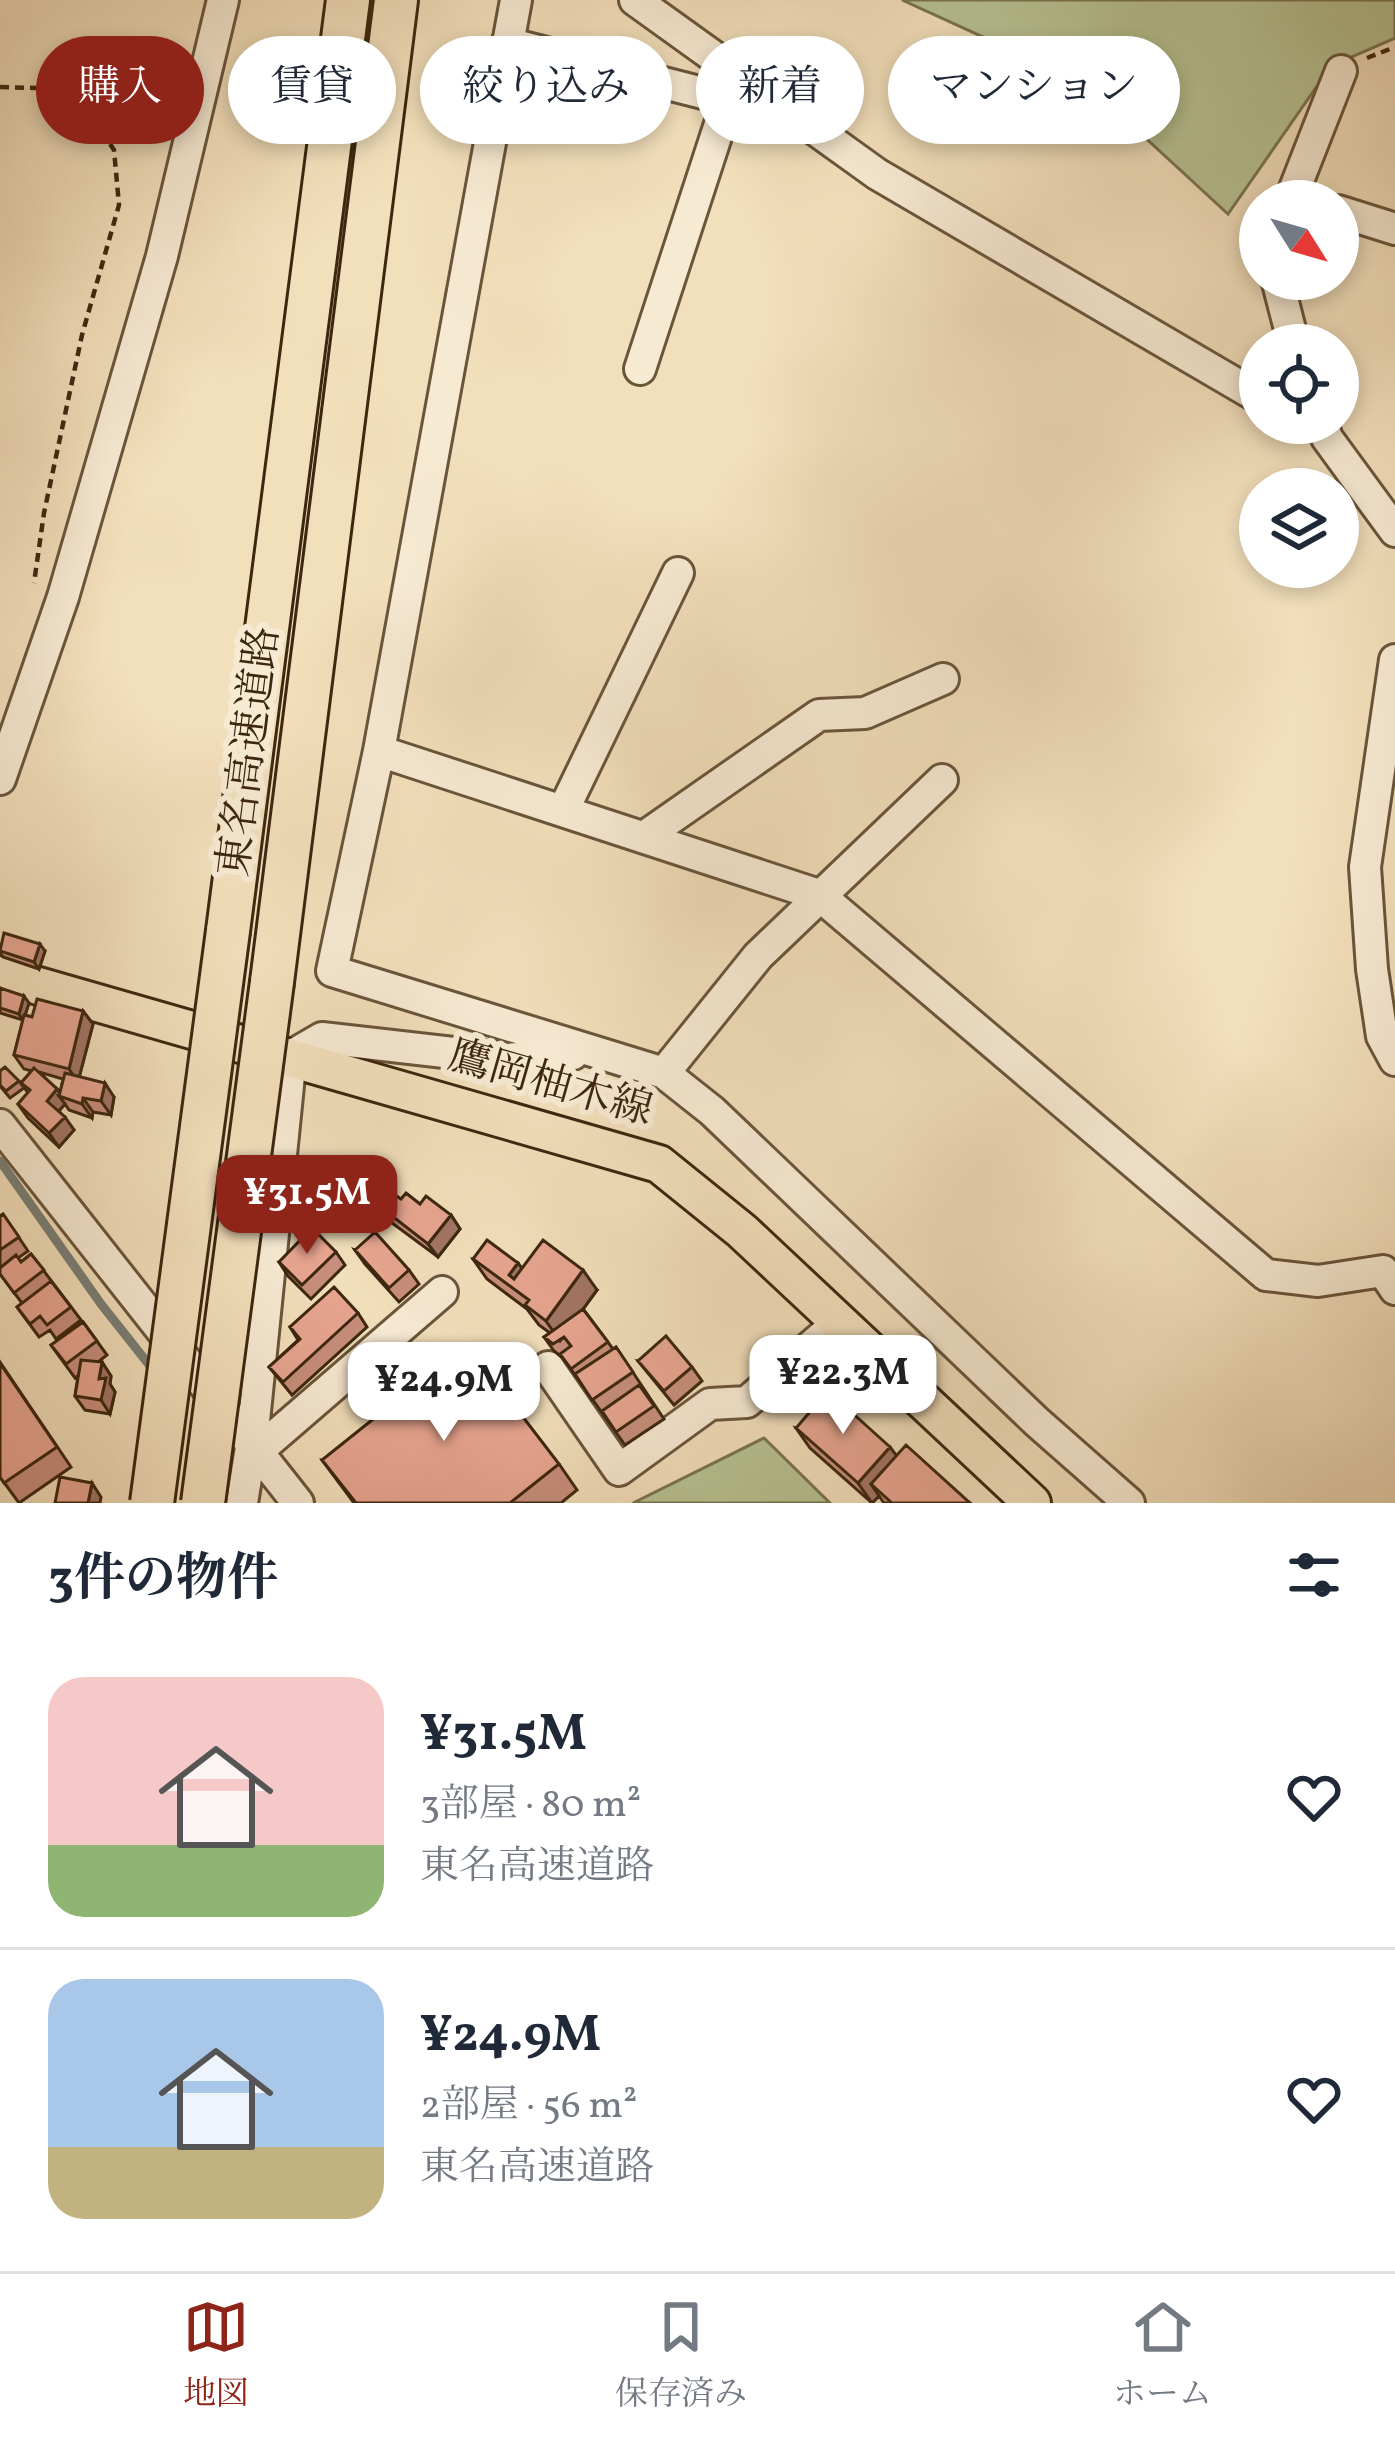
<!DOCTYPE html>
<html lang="ja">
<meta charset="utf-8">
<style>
body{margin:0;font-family:Vollkorn,"Noto Serif JP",serif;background:#f6f6f7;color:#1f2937;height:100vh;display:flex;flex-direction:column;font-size:45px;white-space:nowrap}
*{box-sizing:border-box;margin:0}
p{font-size:39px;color:#747a83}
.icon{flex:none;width:66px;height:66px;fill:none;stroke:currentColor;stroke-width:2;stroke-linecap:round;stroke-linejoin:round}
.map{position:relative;height:1503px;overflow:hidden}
.drawer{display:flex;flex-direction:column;background:#fff;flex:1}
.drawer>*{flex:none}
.banner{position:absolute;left:36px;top:36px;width:1323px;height:108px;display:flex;gap:24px}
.needle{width:78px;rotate:127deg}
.tools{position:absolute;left:1239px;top:180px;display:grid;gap:24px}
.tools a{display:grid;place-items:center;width:120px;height:120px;border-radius:50%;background:#fff;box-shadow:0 6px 18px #0003;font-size:60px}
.price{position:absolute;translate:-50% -102px;padding:0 27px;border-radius:24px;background:#fff;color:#222;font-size:39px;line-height:78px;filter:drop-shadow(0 3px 6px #0008)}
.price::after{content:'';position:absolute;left:50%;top:72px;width:36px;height:27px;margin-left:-18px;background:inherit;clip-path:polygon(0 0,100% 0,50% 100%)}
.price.selected{background:#8f2418;color:#fff}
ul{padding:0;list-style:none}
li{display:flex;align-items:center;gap:36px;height:300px;padding:0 48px}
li+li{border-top:3px solid #e0e1e3}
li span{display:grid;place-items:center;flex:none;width:336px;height:240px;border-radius:36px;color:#555}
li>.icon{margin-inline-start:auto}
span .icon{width:144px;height:144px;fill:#fffc;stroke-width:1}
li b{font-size:51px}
h2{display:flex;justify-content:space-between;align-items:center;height:144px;padding:0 48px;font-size:51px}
.tag{padding:0 42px;border-radius:54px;background:#fff;box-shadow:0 6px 18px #0003;font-size:42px;line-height:108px}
.tag.selected{background:#8f2418;color:#fff}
.tabs{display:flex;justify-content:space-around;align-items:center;height:168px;border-top:3px solid #e0e1e3;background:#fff;font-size:33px;color:#747a83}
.tabs a{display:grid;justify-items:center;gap:6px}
.tabs .selected{color:#8f2418}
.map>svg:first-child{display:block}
</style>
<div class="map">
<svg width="1395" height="1503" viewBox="0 0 1395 1503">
<rect width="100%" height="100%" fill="#f2dfbb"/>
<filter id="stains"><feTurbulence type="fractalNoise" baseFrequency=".00167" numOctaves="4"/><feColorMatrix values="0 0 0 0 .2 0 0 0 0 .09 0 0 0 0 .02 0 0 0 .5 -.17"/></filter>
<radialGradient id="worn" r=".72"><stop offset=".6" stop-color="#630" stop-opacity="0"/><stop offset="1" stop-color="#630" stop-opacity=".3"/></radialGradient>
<path fill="#b7c292" stroke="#7a7451" stroke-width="3" d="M902,0H1395V38L1331,66L1228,214L1088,85Z
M764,1438L830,1503H633Z"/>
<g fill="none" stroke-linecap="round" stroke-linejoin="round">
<path stroke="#7a7f78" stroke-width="9" d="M0,1161L101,1304L154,1371"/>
<g stroke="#6a553b" stroke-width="36">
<path id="minor" d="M516,0L379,751L332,971L664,1073L712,1111L1037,1422L1129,1503
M635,0L877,174L1260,398
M507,43L742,103
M1290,201L1341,71
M1338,211L1395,229
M1277,279L1294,345
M640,369L737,72
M1322,423L1327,438L1395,531
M1395,660L1365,867L1372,969L1382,1036L1395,1060
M379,751L819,895L1266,1275L1318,1281L1383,1271L1395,1289
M0,779L63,597L162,256L223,0
M563,811L678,573
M644,837L819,715L865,713L943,679
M664,1073L758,956L942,780
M0,1125L298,1503
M548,1367L619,1470L710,1404L747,1402L839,1322
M259,1450L442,1292
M242,1503L252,1441L291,1056L322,1038L506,1059L573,1054"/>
</g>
<g stroke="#3d2710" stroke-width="42">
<path id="major" d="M0,975L659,1164L742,1231L1032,1503"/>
</g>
<g stroke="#3d2710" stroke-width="48">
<path id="highway" d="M228,931L348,0
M272,982L396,0"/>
</g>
<path stroke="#3d2710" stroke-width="4.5" stroke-dasharray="9 6" stroke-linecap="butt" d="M1367,58L1395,47
M0,87L36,88L83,102L114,150L119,205L82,335L44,513L34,583"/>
<use href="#minor" stroke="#f7ead3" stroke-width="30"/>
<use href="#major" stroke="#f2dfbb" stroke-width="36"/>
<use href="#highway" stroke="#f2dfbb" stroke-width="42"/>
<g stroke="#3d2710" stroke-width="48" stroke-linecap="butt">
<path id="highway-bridge" d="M152,1503L228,931
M203,1503L272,982"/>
</g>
<use href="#highway-bridge" stroke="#f2dfbb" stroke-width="42"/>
</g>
<path fill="#c78e7c" stroke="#3d2710" stroke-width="3" fill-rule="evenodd" d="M0,945L45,951L39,969L3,957L0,953Z
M0,988L29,1003L25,1015L32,1017L83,1011L93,1024L79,1077L114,1097L111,1115L93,1112L92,1118L69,1110L65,1104L59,1111L74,1130L59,1147L28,1118L18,1104L28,1093L21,1083L32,1071L24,1069L14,1055L23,1020L0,1013ZM39,1072L63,1079L60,1093L57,1089Z
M0,1071L19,1081L24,1088L10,1098L0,1086Z
M330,1189H387L384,1206L335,1196Z
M401,1199L420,1204L451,1215L460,1229L438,1257L392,1223L383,1209Z
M3,1214L28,1251L18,1258L21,1262L31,1254L81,1320L56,1339L50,1330L39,1337L17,1307L22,1303L0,1274V1216Z
M355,1250L409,1270L419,1284L399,1302L365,1264Z
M336,1252L345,1265L311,1299L288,1276L279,1262Z
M473,1259L518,1263L522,1269L597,1290L583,1309L613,1349L616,1347L664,1419L625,1445L563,1358L554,1351L544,1337L550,1333L539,1325L527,1309L487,1279Z
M358,1313L367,1327L292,1395L269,1367L298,1340L290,1327Z
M83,1322L107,1355L98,1362H102L111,1376L110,1384L115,1392L110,1414L85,1410L75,1396L78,1376L75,1378L51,1345Z
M638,1361L692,1367L702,1381L674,1405Z
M0,1362L71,1467L19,1503L0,1477Z
M796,1428L897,1456L970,1503H884L879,1496L872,1503L810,1448Z
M322,1460L559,1464L577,1490L561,1503H354Z"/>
<path fill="#a27465" stroke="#3d2710" stroke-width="3" d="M40,944L45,951L39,969L34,962Z
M24,996L29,1003L23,1021L19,1014Z
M83,1011L93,1024L78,1082L69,1069Z
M105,1083L114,1097L111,1115L101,1101Z
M57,1089L63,1097L59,1096L65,1104L56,1114L47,1101Z
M83,1098L93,1112L92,1118L82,1104Z
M65,1117L74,1130L59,1147L49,1133Z
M382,1183L387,1189L384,1206L379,1199Z
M451,1215L460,1229L438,1257L428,1244Z
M518,1263L532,1283L523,1295L509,1275Z
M583,1270L597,1290L560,1341L546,1321Z
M102,1362L111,1376L110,1384L115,1392L110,1414L101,1400L99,1379Z
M890,1447L905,1467L871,1484L879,1496L872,1503L858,1483Z
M92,1483L101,1497L100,1503H88Z"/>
<path fill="#e7a590" stroke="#3d2710" stroke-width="3" d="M4,933L40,944L34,962L0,951Z
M0,988L24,996L19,1014L0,1008Z
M37,999L83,1011L69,1069L14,1055L24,1015L32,1017Z
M5,1067L19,1081L6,1091L0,1085V1071Z
M34,1068L57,1089L47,1101L65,1117L49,1133L18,1104L30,1090L21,1083Z
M65,1073L105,1083L101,1101L83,1098L82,1104L59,1096Z
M334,1172L382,1183L379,1199L330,1189Z
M406,1193L420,1204L426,1196L451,1215L428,1244L383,1209L395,1195L401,1199Z
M3,1214L19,1237L0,1250V1216Z
M312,1228L336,1252L302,1285L279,1262Z
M375,1232L409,1270L389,1288L355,1250Z
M487,1240L518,1263L509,1275L514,1279L543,1240L583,1270L546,1321L525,1305L529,1300L473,1259Z
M31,1254L44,1270L14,1293L0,1274V1268L16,1255L21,1262Z
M51,1281L71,1307L47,1325L40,1316L30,1324L17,1307Z
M334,1287L358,1313L283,1382L269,1367L300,1339L290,1327Z
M583,1309L608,1342L571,1369L560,1354L571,1346L564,1337L553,1344L544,1337Z
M83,1322L97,1341L66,1364L51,1345Z
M666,1336L692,1367L664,1391L638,1361Z
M467,1344L559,1464L510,1503H356L322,1460Z
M616,1347L633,1372L592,1400L575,1374Z
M81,1360L102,1362L99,1379L106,1378L101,1400L75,1396Z
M0,1363L57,1447L4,1483L0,1477Z
M639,1385L654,1406L616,1432L602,1411Z
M828,1391L890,1447L858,1483L796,1428Z
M906,1445L970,1503H892L871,1484Z
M60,1477L92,1483L88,1503H55Z"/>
<g text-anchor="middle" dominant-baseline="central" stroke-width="12" stroke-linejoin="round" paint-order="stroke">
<g font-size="42" fill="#3d2710" stroke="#f7ead3">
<text transform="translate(251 752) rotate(-83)">東名高速道路</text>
<text transform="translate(550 1085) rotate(16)">鷹岡柚木線</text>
</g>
</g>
<rect width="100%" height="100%" filter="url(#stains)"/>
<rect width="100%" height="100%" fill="url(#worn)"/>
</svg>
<div class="tools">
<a><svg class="needle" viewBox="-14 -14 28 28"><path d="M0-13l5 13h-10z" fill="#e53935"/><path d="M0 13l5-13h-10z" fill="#747a83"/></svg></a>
<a><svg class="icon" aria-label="locate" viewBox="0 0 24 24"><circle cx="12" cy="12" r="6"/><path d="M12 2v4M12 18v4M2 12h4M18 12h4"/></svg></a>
<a><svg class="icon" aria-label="layers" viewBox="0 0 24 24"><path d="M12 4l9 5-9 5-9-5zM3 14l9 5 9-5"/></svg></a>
</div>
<b class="price selected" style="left:307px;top:1257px">¥31.5M</b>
<b class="price" style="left:843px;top:1437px">¥22.3M</b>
<b class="price" style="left:444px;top:1444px">¥24.9M</b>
<div class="banner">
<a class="tag selected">購入</a>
<a class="tag">賃貸</a>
<a class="tag">絞り込み</a>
<a class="tag">新着</a>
<a class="tag">マンション</a>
</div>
</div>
<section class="drawer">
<h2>3件の物件<svg class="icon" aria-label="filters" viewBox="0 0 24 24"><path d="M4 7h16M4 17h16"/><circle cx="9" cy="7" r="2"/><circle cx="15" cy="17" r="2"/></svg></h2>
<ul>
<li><span style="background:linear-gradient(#f6c9c9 70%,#8fb573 0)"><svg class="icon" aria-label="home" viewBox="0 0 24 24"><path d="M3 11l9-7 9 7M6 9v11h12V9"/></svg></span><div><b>¥31.5M</b><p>3部屋 · 80 m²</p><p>東名高速道路</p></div><svg class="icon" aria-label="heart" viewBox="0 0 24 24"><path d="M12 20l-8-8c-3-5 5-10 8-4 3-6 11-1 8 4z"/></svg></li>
<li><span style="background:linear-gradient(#a9c7e8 70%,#c2b280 0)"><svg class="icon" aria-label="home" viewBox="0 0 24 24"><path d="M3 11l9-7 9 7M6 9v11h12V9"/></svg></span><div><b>¥24.9M</b><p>2部屋 · 56 m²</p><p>東名高速道路</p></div><svg class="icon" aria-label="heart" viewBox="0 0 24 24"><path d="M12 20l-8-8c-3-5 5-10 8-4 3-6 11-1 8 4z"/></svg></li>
</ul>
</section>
<nav class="tabs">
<a class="selected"><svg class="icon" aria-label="map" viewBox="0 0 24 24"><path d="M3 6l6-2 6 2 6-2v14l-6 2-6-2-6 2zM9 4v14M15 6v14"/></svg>地図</a>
<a><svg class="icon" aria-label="saved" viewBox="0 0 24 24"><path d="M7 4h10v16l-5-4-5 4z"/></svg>保存済み</a>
<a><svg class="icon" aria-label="home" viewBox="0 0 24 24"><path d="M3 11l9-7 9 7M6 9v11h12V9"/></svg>ホーム</a>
</nav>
